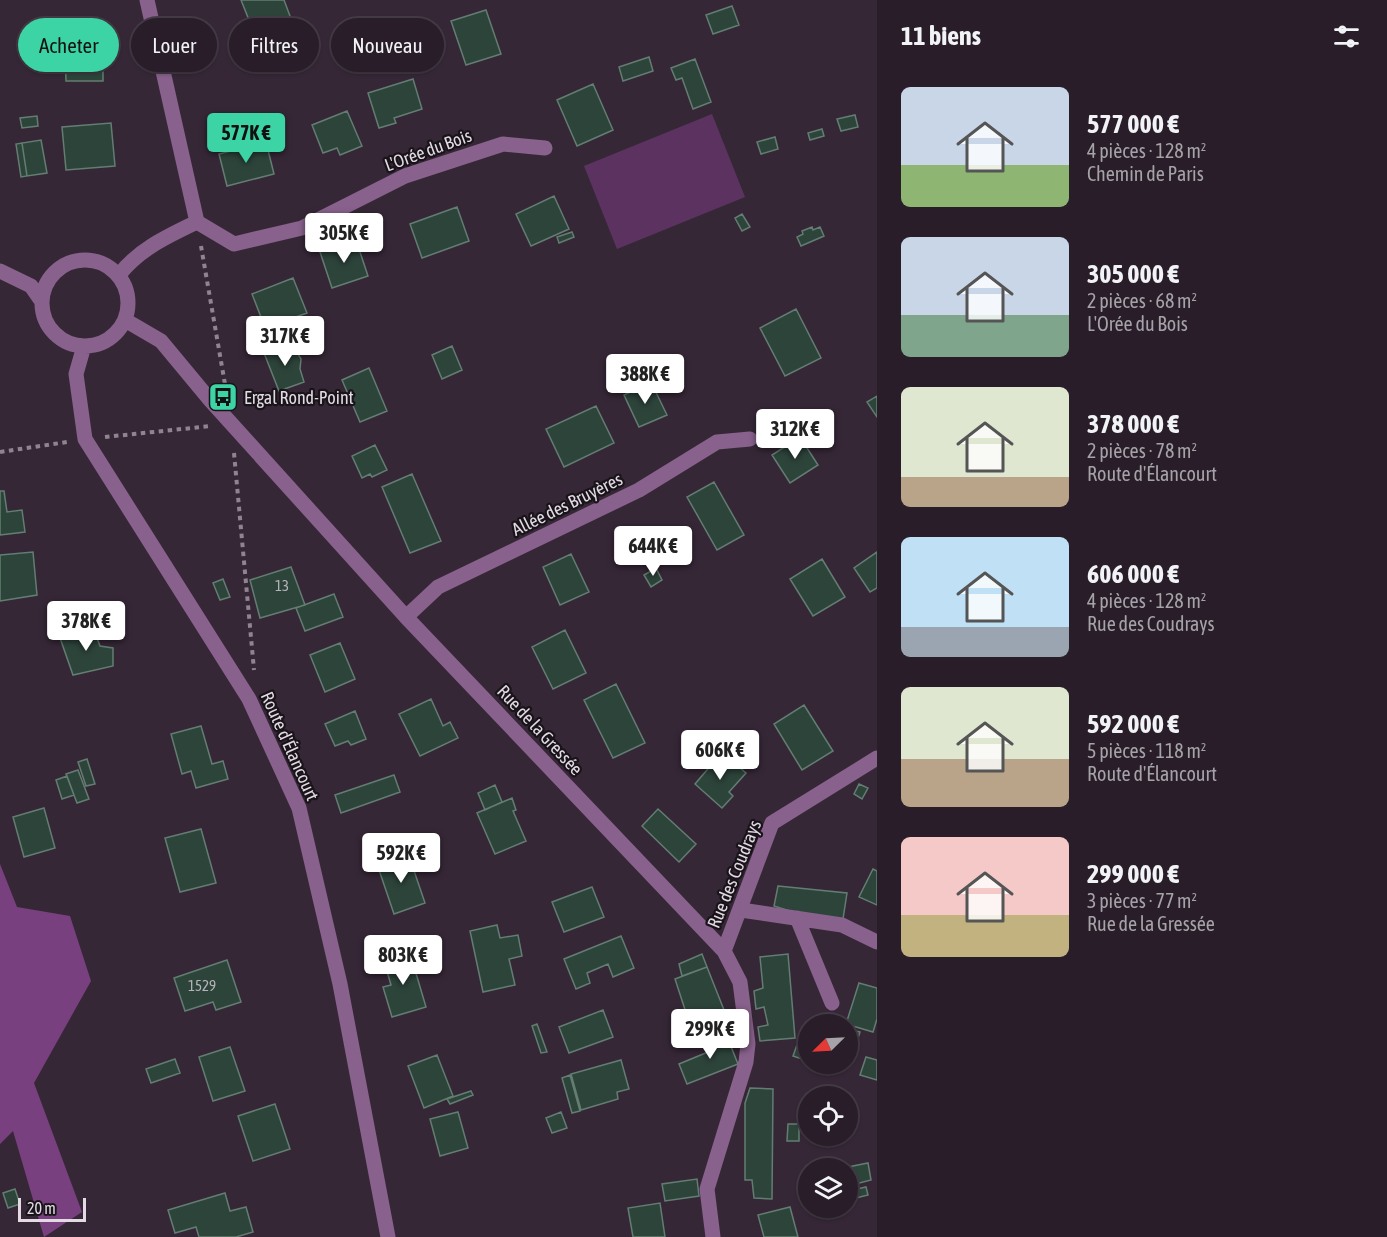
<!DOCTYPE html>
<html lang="fr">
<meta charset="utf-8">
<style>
body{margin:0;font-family:"Asap Condensed",sans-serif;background:#342a35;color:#f1f3f6;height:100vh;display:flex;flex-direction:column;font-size:22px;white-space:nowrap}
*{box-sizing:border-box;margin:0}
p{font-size:20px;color:#a5a2a8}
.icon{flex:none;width:33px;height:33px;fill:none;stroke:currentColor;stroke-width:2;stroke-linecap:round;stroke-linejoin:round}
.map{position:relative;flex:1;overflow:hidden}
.panel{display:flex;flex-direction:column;background:#281d29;width:510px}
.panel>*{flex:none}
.banner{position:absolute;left:18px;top:18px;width:570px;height:54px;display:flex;gap:12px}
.needle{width:39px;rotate:246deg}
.buttons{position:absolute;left:798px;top:1014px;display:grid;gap:12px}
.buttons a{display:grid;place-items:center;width:60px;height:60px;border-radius:50%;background:#281d29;box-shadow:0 2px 4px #0004,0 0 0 2px #443b46;font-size:30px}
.scale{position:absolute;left:18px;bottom:15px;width:68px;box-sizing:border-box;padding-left:6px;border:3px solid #e3dae4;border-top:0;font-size:16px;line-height:21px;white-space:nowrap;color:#e3dae4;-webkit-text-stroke:4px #19131a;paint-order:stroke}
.price{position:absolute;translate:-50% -51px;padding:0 14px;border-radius:6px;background:#fff;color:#222;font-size:20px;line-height:39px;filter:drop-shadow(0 2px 3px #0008)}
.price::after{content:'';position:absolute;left:50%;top:36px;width:18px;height:14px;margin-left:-9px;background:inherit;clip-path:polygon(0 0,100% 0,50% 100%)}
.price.on{background:#3cd4a4;color:#111}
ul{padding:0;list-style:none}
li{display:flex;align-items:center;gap:18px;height:150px;padding:0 24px}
li span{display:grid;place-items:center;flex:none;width:168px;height:120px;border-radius:9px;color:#555}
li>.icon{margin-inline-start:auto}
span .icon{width:72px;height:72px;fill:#fffc;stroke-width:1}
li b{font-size:26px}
h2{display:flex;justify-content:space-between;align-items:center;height:72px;padding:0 24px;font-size:26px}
.tag{padding:0 21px;border-radius:27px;background:#281d29;box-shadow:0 2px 4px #0004,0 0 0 2px #443b46;font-size:21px;line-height:54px}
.tag.on{background:#3cd4a4;color:#111}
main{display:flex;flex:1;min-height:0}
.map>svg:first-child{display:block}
</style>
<main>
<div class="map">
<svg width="877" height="1237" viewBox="0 0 877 1237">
<rect width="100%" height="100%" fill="#362737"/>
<path fill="#5c3360" d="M712,114L745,197L617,249L584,166Z"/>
<path fill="#79407f" d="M0,864L17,907L70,916L91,981L34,1083L82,1212L44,1237L13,1131L0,1144Z"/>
<path fill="#2d443b" stroke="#637d72" stroke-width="1.5" d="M241,0H284L290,16L253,30Z
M732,6L739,25L713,34L706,15Z
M486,10L501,54L466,65L451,21Z
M65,41H103V81H66Z
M649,57L653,71L623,81L619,67Z
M695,59L711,102L693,109L682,78L676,80L671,68Z
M413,79L422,109L394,118L396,123L379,128L368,93Z
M593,84L613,130L577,146L557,100Z
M347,111L362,146L340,155L337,148L323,153L312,125Z
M855,115L858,127L841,131L837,119Z
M37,116L38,126L22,128L20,118Z
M111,123L115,166L66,170L62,127Z
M822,129L824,136L810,140L808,133Z
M775,137L778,149L761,154L757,142Z
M41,140L47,173L27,176L22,143Z
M266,142L274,174L227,186L219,154Z
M22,143L27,176L21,177L16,144Z
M554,196L569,229L531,246L516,214Z
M457,207L469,241L422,258L410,224Z
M742,214L750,227L742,231L735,218Z
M812,227L813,230L820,227L824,236L801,246L797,237L803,234L802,231Z
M572,232L574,237L559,243L557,237Z
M356,240L368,276L332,288L320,252Z
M293,278L307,313L290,319L294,328L277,334L274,327L266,330L252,294Z
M796,309L821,358L785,376L760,328Z
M292,344L301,359L300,369L304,382L279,391L264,353Z
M452,346L462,370L442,379L432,355Z
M369,368L387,411L360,422L342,380Z
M651,382L667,415L639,427L624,395Z
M877,396V417L867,402Z
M596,406L614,443L564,467L546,429Z
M800,437L818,465L790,483L772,455Z
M375,445L387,470L372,477L370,474L362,478L352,456Z
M412,474L441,541L410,553L382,487Z
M714,482L744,535L717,550L687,497Z
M0,491H4L7,512L22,510L25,532L0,535Z
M33,552L37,595L0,601V555Z
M877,552V588L870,592L854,568Z
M571,554L589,592L560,605L543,567Z
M822,559L845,597L813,616L790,579Z
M291,567L305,605L260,618L250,580Z
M656,568L662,580L651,587L644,575Z
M223,579L230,597L220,600L213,583Z
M334,594L343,617L305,631L296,608Z
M93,627L100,646L113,648V666L73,675L59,635Z
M565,630L586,673L553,689L532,647Z
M340,643L355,679L325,692L310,655Z
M616,684L645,743L613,758L584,700Z
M431,699L443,726L450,722L458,738L420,756L399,714Z
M804,705L833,751L802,770L774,724Z
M355,711L366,739L351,745L348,741L335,746L325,724Z
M201,726L212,764L223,761L228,779L196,788L191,771L182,774L171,734Z
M724,732L730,742L713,751L708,741Z
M719,756L728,764L731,760L746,773L729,792L733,796L722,808L695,784Z
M87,759L95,784L86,786L78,762Z
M78,770L89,799L77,803L66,774Z
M394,775L400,792L341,813L335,795Z
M67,776L74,795L62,799L56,780Z
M859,784L868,788L862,799L854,794Z
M495,785L502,802L485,810L478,793Z
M512,798L516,810L513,811L526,841L495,854L477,813Z
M44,808L55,848L24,857L13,817Z
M658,809L696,844L679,862L642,826Z
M201,829L216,883L180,892L165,838Z
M408,853L425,903L394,914L377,864Z
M873,869L877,871V905L859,897Z
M778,886L847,893L843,919L796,913L774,906Z
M592,887L604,917L564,932L552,902Z
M497,925L500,938L518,935L522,956L509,959L515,985L483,992L470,931Z
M621,936L634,968L613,977L608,964L587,973L590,983L576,989L564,959Z
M410,953L426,1007L392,1017L383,987L391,985L384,961Z
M702,954L707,967L682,976L679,964Z
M788,954L795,1038L760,1041L758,1027L768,1025L764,1007L756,1009L754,991L763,988L760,957Z
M227,960L241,1002L216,1010L213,1002L185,1011L174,978Z
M707,967L726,1015L691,1028L675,979Z
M859,983L877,988V1019L873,1032L846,1024Z
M603,1010L613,1037L569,1053L559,1027Z
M537,1024L547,1052L541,1053L532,1026Z
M848,1029L860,1032L855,1047L848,1045Z
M726,1034L738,1064L687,1084L679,1064L708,1052L705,1042Z
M801,1034L808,1037V1061L793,1056Z
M230,1047L245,1091L213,1101L199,1057Z
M437,1055L453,1096L424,1108L408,1066Z
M866,1057L877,1060V1080L860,1075Z
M175,1059L180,1073L151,1083L146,1069Z
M621,1060L629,1089L617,1092L618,1099L581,1110L571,1074Z
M570,1075L580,1111L572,1113L562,1078Z
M750,1088L773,1089L772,1199L754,1198L752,1180H745V1103Z
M471,1091L473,1095L450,1104L447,1099Z
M275,1104L290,1149L253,1161L238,1116Z
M458,1112L468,1148L440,1156L430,1119Z
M561,1112L567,1128L552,1133L546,1118Z
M788,1124H799V1141H787Z
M868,1163L871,1180L848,1186V1168H843Z
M697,1179L699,1196L665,1201L662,1184Z
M866,1187L868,1195L848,1200V1191Z
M15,1189L20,1204L8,1208L3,1193Z
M225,1193L230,1211L246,1207L253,1232L236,1237H199L196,1227L175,1233L168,1210Z
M660,1203L665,1237H633L628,1208Z
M790,1207L798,1237H764L758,1215Z"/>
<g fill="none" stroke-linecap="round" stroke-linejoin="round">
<path stroke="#908491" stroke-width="4" stroke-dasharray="4.5 4.5" stroke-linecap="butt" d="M201,246L226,390
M105,437L211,426
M0,452L67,442
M234,453L254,670"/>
<path stroke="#88618c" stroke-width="15" d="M197,222L234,244L302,228L405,176L503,144L545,148
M42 303a43 43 0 1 1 86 0a43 43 0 1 1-86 0Z
M0,271L31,286L40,299
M119,275C139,249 168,236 197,222L147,0
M125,320L161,341L210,400L406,617L724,951L740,982L748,1044L746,1062L707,1189L713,1237
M84,346L76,374L85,439L249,699L299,808L340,984L388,1237
M406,617L438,587L639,490L717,442L750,439
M741,910L842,925L877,942
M797,918L832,1003
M724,951L772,823L877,758"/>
</g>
<defs>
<g id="bus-square" transform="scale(1.5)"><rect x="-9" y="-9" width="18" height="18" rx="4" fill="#3cd4a4" stroke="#19131a"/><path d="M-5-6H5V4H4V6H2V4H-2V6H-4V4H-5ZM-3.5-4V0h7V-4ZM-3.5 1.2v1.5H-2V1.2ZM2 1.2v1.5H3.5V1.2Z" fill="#111"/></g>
</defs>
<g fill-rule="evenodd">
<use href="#bus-square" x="223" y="397"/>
</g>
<g text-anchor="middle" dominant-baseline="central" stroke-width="4.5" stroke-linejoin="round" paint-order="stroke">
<g font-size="15" fill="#b6b4ba">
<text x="282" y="585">13</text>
<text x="202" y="985">1529</text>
</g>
<g font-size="18" fill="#e3dae4" stroke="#19131a">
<text transform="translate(428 150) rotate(-20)">L'Orée du Bois</text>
<text transform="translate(567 504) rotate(-26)">Allée des Bruyères</text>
<text transform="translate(540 730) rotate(47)">Rue de la Gressée</text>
<text transform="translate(290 746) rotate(66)">Route d'Élancourt</text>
<text transform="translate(734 874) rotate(-68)">Rue des Coudrays</text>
</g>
<g font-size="18" fill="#e3dae4" stroke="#19131a" text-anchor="start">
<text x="244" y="397">Ergal Rond-Point</text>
</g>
</g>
</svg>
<div class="buttons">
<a><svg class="needle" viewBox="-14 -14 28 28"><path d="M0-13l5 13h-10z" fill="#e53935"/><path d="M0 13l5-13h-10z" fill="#a5a2a8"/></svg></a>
<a><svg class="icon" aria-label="locate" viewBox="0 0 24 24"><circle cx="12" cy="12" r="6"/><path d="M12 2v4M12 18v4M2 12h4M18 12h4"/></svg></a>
<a><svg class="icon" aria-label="layers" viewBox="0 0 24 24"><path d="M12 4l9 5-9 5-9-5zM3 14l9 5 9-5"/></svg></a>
</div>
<div class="scale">20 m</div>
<b class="price on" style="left:246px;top:164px">577K €</b>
<b class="price" style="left:344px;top:264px">305K €</b>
<b class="price" style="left:285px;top:367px">317K €</b>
<b class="price" style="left:645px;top:405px">388K €</b>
<b class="price" style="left:795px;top:460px">312K €</b>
<b class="price" style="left:653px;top:577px">644K €</b>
<b class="price" style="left:86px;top:652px">378K €</b>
<b class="price" style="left:720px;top:781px">606K €</b>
<b class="price" style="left:401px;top:884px">592K €</b>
<b class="price" style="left:403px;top:986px">803K €</b>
<b class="price" style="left:710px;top:1060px">299K €</b>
<div class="banner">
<a class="tag on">Acheter</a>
<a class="tag">Louer</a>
<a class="tag">Filtres</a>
<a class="tag">Nouveau</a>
</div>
</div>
<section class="panel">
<h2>11 biens<svg class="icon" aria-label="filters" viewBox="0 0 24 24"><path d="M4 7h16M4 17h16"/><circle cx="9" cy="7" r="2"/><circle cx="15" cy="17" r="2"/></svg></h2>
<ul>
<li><span style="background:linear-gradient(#c9d6e8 65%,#8fb573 0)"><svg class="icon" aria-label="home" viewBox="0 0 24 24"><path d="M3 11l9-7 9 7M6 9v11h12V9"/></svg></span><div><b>577 000 €</b><p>4 pièces · 128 m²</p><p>Chemin de Paris</p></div></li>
<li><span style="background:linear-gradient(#c9d6e8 65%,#7fa58c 0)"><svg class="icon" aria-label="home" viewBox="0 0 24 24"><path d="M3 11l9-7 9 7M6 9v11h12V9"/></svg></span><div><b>305 000 €</b><p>2 pièces · 68 m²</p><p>L'Orée du Bois</p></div></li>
<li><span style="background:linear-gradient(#dfe7d0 75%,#b9a48a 0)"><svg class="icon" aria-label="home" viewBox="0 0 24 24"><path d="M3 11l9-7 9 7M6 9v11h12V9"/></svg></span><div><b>378 000 €</b><p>2 pièces · 78 m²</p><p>Route d'Élancourt</p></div></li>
<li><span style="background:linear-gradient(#bfe0f5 75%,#9aa5b1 0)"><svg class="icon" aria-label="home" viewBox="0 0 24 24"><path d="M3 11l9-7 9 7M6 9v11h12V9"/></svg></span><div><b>606 000 €</b><p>4 pièces · 128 m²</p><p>Rue des Coudrays</p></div></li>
<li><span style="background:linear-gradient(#dfe7d0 60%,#b9a48a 0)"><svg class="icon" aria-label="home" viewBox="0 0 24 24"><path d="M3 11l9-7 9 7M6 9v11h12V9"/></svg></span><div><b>592 000 €</b><p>5 pièces · 118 m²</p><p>Route d'Élancourt</p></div></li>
<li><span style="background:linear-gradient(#f6c9c9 65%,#c2b280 0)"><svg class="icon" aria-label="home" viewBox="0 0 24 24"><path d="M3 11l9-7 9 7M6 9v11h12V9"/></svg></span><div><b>299 000 €</b><p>3 pièces · 77 m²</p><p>Rue de la Gressée</p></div></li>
</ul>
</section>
</main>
